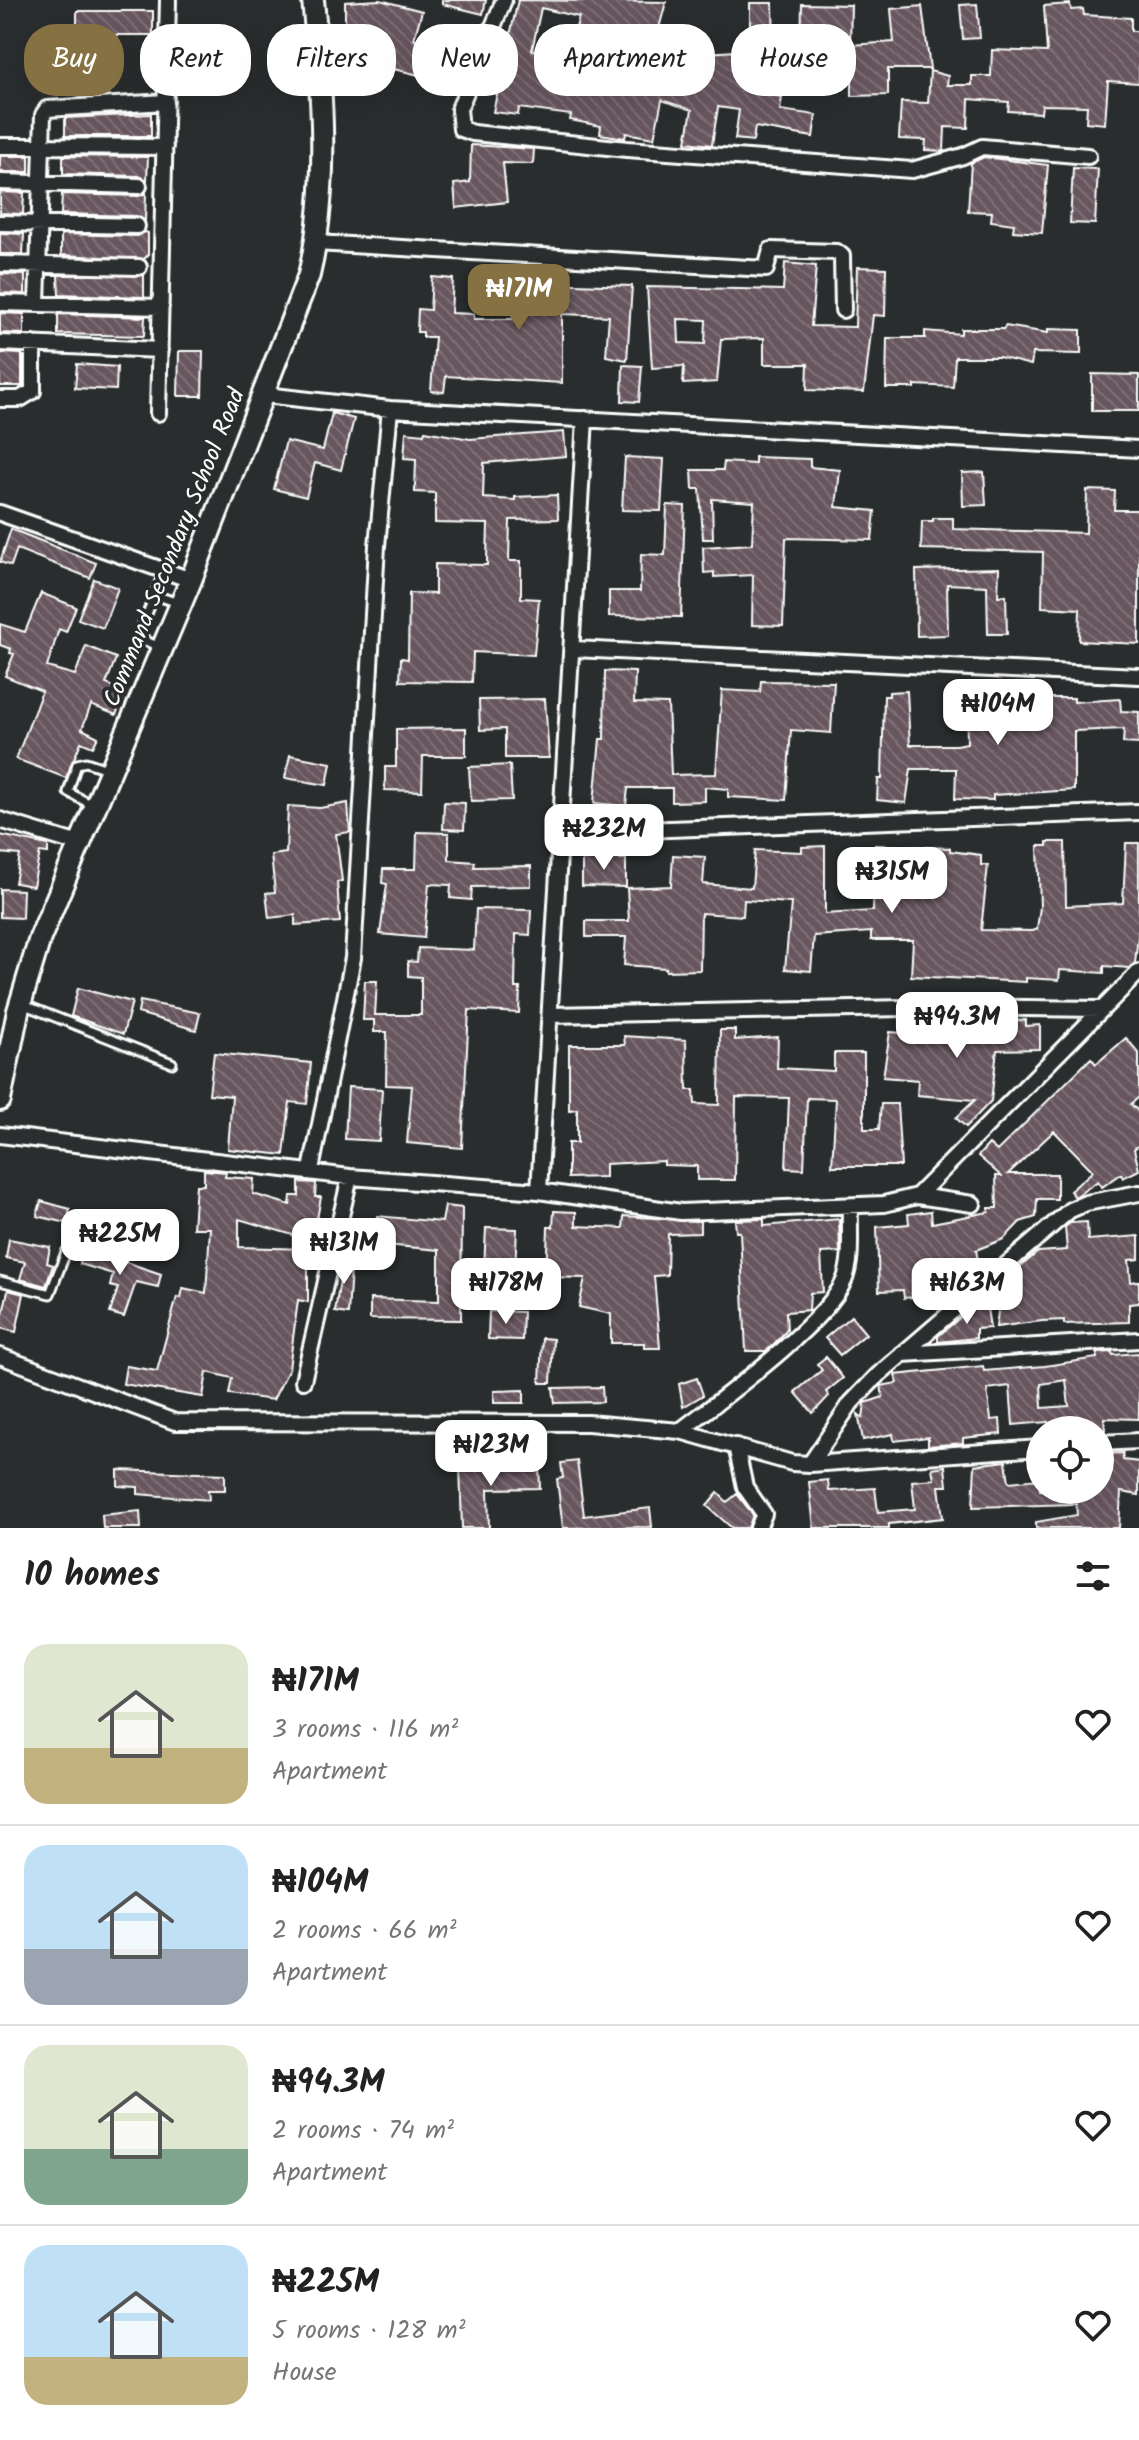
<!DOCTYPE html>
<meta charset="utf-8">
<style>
body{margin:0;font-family:Kalam,sans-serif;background:#f2f2f2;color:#222;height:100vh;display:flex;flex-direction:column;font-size:30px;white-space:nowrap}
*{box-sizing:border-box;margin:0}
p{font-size:26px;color:#767676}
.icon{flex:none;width:44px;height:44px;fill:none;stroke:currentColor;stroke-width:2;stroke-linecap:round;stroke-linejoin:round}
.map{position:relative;height:1528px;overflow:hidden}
.drawer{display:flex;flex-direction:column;background:#fff;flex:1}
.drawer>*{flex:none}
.top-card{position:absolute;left:24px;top:24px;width:1092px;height:72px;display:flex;gap:16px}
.controls{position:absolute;left:1026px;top:1416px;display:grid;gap:16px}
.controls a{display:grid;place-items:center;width:88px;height:88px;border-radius:50%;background:#fff;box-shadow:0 8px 32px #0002;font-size:40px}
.price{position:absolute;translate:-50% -68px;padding:0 18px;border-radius:16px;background:#fff;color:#222;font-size:26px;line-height:52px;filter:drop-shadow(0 2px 4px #0008)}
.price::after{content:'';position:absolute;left:50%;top:48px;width:24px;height:18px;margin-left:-12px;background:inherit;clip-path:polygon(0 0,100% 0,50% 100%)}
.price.on{background:#857141;color:#fff}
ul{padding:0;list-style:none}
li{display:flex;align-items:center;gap:24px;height:200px;padding:0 24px}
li+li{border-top:2px solid #e0e0e0}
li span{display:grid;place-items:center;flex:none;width:224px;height:160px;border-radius:24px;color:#555}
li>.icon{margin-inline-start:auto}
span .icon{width:96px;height:96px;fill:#fffc;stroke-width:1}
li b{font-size:34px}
h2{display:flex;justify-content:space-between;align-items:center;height:96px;padding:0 24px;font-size:34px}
.pill{padding:0 28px;border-radius:32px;background:#fff;box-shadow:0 8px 32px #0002;font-size:28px;line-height:72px}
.pill.on{background:#857141;color:#fff}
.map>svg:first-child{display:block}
</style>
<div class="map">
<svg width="1139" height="1528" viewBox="0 0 1139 1528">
<defs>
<pattern id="building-back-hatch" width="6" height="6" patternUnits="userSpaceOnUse" patternTransform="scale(2)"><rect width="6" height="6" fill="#67565e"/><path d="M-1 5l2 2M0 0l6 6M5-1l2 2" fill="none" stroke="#7e6f76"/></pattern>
</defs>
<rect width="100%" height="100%" fill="#2a2d2e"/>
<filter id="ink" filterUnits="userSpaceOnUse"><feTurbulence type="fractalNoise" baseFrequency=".0125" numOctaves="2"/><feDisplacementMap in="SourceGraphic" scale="16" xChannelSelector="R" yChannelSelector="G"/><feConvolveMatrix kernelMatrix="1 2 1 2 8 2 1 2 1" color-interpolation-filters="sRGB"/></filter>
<g filter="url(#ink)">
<path fill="url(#building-back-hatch)" stroke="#fff" stroke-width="2" fill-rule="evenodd" d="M380,0L422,11L414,39L464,50L460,64L432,57L428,77L363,62L372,26L345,22V2Z
M442,0H486L483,14L442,4Z
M518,0L666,2L647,73L569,52L579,17L541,8L532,50L572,54L568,75L654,92L659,71L692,83L693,54L750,50V3H773L774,53L801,50L802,4L851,5L850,45L894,42L891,9L922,6L930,69H888V95L852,96V67L822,66L824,79L787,83L785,63H763L759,93L782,97L780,110L816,115L813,137L755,127L753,141L735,139L739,110L718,107L712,145L686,142L692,110L662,100L654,138L626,133L625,138L600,134L601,126L570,120L571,115L519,108L518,115L493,112Z
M977,4L980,38L963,39L960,5Z
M1070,4L1071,10L1083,9L1084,15L1131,18V31H1139V83L1108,81L1105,124L1086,122L1087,106L1042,105L1041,113L1008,111L1009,102L969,99L968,128L945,127L944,151L925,150L926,140L899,139L901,102L928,103L930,71L948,76L947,85H972V76H991L992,50L1047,52L1044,6Z
M77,11H153V35H77Z
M151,114V136H65V118Z
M471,145L534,149L533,164L503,163L507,202L456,208L454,184L470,182Z
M0,156H29V172H0Z
M63,156L148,157L147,180L139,176L63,174Z
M984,157L1048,165L1042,233L1013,231L1014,224L991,221L992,212L968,211L971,163Z
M1073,168L1098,169L1095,224L1070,223Z
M0,192L24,193L23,214L0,213Z
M146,193L145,221L137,216L61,214L62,194L139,196Z
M145,232L148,233V255L144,259L61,255V234L137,236Z
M0,233L24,234L23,254H0Z
M785,263L816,266L811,326L855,327L857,267L886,268L885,316L873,315L864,392L807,390L808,364H764V338L721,339L717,382L683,384L684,366L652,368L647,287L783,290ZM678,319L706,320L705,344L679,343Z
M0,274L25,275V294L0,293Z
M58,275H144V297L59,294Z
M432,277L453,279L451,313L474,314V319H516L517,282L632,286L627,360L606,356L609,316L562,314V383L446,376L444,392L431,391L435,337H423V332H417L418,309L430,310Z
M0,313L24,314V334L0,333Z
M58,314L145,317L144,336L58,334Z
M1005,326L1048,333V329L1081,330V354L1033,353L1031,365L999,357H955L953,387L915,385V388H886L887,338H925V331L961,334V329H1004Z
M179,351H203L202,396H178Z
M0,353L22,354V386H0Z
M77,364L117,367L116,390L75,388Z
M623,365L642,366L639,402L622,401Z
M1092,374L1139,375V411H1092Z
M332,413L354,419L341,470L315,463L306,497L274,489L286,441L323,450Z
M425,431L470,439L564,432L566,456L484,463L483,498L515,500V497L557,495L558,519L510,520L509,561H521V598L539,599L534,655L473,652L472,682L400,681L401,658L408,659L409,593L435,594V564L487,565V560L488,524L435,523V493L415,492L416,459L404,458L406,432L424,434Z
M625,457L664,459L661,511L622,510Z
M755,457L810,459V467L840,470L836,507L875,511L872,540L786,538L783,626L752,625L753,575L714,577V572L704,573L703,547L752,544L754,502L712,499L713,539H703L700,489H693L692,470H723L724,462L755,464Z
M984,472L986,505L963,506L962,473Z
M1087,490L1115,491L1114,510H1139V644L1079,641L1080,609L1042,607L1043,552L921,549L922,521H933V518H953V529L1086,533Z
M667,505L685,506L681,617L609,616V591H640L641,554L665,555Z
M11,529L96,563L90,578L17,549L11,566L0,562Z
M999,568L998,596L1006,595L1007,634H988L987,586L947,584L948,635L917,636L916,570Z
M94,579L118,588L103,628L78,619Z
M41,593L76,607L66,632L59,629L47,667L75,675L86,646L116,658L106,684L125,691L116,715L91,705L82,729L98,737L93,747L81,742L66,778L16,759L42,691L5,676L14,654L10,653L11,649L0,645V624L25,632Z
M605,671L635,672L634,703L668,704L671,775L716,774L722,690L760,692L761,681L834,682L831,733L791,730L786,800L728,797V789L705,787V801L672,802V788H628L626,806L594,803L600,739H604Z
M991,689V716L1048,720V698H1074V702L1120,699L1121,711L1139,712V744L1123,743L1124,729L1074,731V790L993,795V800L955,799L956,769H911L906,803L877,800L878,779H882L884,696H889V692L907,691L910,745H957L967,743L966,690Z
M545,699L549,758H505V729L480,730L479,700Z
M466,728V756H423L422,791L385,790V767H396V729Z
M290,755L331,763L327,785L285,778Z
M510,765L512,800L471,801L469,767Z
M444,802L465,803L464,830L443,829Z
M348,803L350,832L336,834L342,881L337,882L340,922L295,925V915L269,918L266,893L275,892L271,855L286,853L288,806L320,808Z
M417,832L449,833V860L475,862L474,867L531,866V886L472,887L471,900L450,898L451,885L429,884L424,938L380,934L387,884L382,883L383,869H416Z
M0,835L48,845V853L40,852L33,886L15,883L20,855L0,853Z
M1047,842H1065L1066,906L1123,903L1126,843H1139V928L1135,963L1129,968L1104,966V973L1060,970L1059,980L1026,978V982L911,976L913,940H871V932L814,936L811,971L785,969L791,903L744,900L743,916L701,913L700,970L666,971V968L624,965L626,937H586V921H629L627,888L671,886L673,855L705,857L703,884L752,888L755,850L802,852V847L825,846V914L873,911L875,845L950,848V851L981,855V865H988L981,930L1033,931L1037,929L1040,907L1038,846H1047Z
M582,858L626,859V887L582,886Z
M0,889L23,890L22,918L0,917Z
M476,909L531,910L530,935L516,934L515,988H520L519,1013L469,1010L462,1148L407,1143L412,1086L386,1085L387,1032H374V1020H363L365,981H377L375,1015H421V977L408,976V961L417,962L418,948L474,950Z
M78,988L132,1002L123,1034L71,1016Z
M140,1001L200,1013L196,1030L138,1013Z
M1026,1020V1026L1040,1025V1049L997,1050L991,1101L966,1127L956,1118L975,1100L917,1095L918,1080L883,1077L890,1032L928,1035L929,1027L974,1029L983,1027V1021Z
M720,1030H735V1040L778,1037L777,1068L834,1071V1053H864V1129H879L881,1104H897L901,1166H832L836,1099L807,1098L804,1169L786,1168L789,1098L736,1097L735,1180H697V1166L664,1165V1161L605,1164V1177L568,1178V1143H577V1109L569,1110V1045H625L624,1036L686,1040L687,1090H694L695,1104L719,1105Z
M1126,1038L1139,1053V1097L1131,1104L1139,1112V1145L1134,1149L1139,1170L1123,1178L1121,1174L1102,1187L1098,1181L1075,1197L1070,1191L1093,1171L1054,1131L1008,1174H1057V1199H1037L1036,1217L1020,1222L1004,1239L976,1250L980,1271L939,1279L940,1294L904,1298L903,1290L879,1291L877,1227L909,1224L908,1214L931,1211L932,1223L989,1212V1208H997L996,1176H1001L978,1156L989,1144L997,1151L1091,1058L1096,1064Z
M214,1053L311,1063L307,1104L290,1102L284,1155L228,1149L232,1096L209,1094Z
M348,1087L382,1089L379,1141L345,1139Z
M204,1170L226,1172L225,1177L254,1179L253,1194L290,1205L291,1196H299V1182L316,1183L315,1197H321L313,1241L239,1219V1247L308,1249V1302L298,1300L289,1369L273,1400L229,1394L232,1378L207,1372L203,1397L123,1384L126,1366L157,1371L177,1297L181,1298L183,1288L206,1293L210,1228H193L196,1185H204Z
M41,1201L70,1209L67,1223L37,1216Z
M445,1206L462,1208L461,1320L370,1319V1299L439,1301V1250L375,1244L377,1216L442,1222Z
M554,1211L576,1212V1226L623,1228L624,1216L700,1221V1233L668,1234L667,1275L654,1276L660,1348H644V1343H611V1314L579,1307L585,1278L546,1277L548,1227H553Z
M764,1219V1226L839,1219L840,1252L821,1253L823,1292L810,1293L809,1310L786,1312L787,1330L773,1345L766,1351H746L740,1232H736L735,1220Z
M1087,1222L1088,1240L1139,1236V1259L1129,1260L1131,1282L1139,1281V1303L1129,1304V1322L1064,1324V1320L1042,1321L996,1327L1002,1282L1038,1252L1067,1250L1065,1227L1070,1223Z
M486,1228L517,1229L514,1289L483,1288Z
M9,1239L50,1247L47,1263L53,1265L46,1286L20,1279L25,1262L6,1258Z
M84,1248L161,1274L158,1287L136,1282L124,1317L110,1313L118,1288L110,1286L113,1274L80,1264Z
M344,1253L352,1254L348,1314L335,1312Z
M8,1290L24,1294L16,1332L0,1328Z
M975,1305V1308H987L990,1328L976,1329V1338L938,1342V1336Z
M489,1311L523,1312L522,1340L488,1339Z
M851,1316L866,1334L840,1355L825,1338Z
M542,1338L553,1339L551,1383H540Z
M1112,1352L1113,1355L1139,1353V1419L1104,1418L1105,1430H1089V1425L1050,1428L1048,1422L1013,1425L1010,1386L987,1389L991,1420L1000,1419L1001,1434L963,1438V1443L928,1446V1437L894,1441L893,1434L863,1440L858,1414L863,1418L865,1403L883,1397L881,1386L897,1383L895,1375L983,1366L984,1371L1045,1366L1097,1358V1353ZM1066,1380L1069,1406L1042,1408L1041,1384Z
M826,1357L843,1378L826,1392L829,1396L813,1413L795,1392L822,1370L817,1364Z
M697,1378L703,1395L683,1407L679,1384Z
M602,1387L603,1402L555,1403L553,1388Z
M524,1390V1403H494V1391Z
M1123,1453V1460L1139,1462V1495L1121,1492L1119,1528H1036V1522L1077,1515L1076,1504L973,1507L975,1465L1006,1461L1009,1482L1039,1479L1040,1490H1100V1454Z
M577,1461L584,1516L650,1508L652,1527L563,1528L557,1479L563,1478L561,1463Z
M539,1464L540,1488L488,1489L489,1528H462L460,1466Z
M945,1466L947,1486H939L943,1518L889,1524V1528H814L809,1482L828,1480L829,1491L875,1488L878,1512L915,1509L912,1481L934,1479L932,1468Z
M118,1470L225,1474V1490H208L209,1500L138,1494V1487L118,1486Z
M718,1493L727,1502L737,1494L753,1515L748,1528H732L707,1506Z
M140,1511L141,1528H103L102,1515Z"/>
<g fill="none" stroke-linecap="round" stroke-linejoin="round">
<g stroke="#fff" stroke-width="13">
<path id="lane" d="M152,594L181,604
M159,647L146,641L141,629L164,571
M92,805L68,792L77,764L86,762L110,770
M22,1004L172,1063
M0,1281L50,1294L66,1252"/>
</g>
<g stroke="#fff" stroke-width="20">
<path id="street" d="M504,0L459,109L461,129L473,133L627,149L912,170L963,156L982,147L1088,156
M0,146H42L43,115L47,109L166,102
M0,182L139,186
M0,223L137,226
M316,243L766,269L771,250L837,252L842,256L843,310
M0,264L139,267
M0,303L161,307
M37,304L42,146L165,147
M0,343L160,350
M265,395L390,409L1139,449
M0,399H20L33,391V344
M158,413L168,0
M0,513L191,580
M574,649L1139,676
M0,820L82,845
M560,833L1139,812
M550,1015L956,1007L1101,1009
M0,1135L350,1177L539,1191L681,1212L884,1204L917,1196L1139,972
M311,1170L353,958L377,546L390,409
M539,1191L585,419
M917,1196L973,1204
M902,1354L1139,1340
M0,1356L175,1422L588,1423L680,1431L792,1463L810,1464L1040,1448
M303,1381L350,1177
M680,1431C720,1400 825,1324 844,1281C853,1260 849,1230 850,1207
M1100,1443L1139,1441
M736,1446L745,1487L764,1514L758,1528
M810,1464L851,1403L878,1375L1070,1210L1086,1203L1139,1193"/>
</g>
<g stroke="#fff" stroke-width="26">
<path id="secondary" d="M0,1100L18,1011L40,938L191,580L309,275C330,186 322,90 313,0"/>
</g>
<use href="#lane" stroke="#2a2d2e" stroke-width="7"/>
<use href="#street" stroke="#2a2d2e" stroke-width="14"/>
<use href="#secondary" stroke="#2a2d2e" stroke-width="20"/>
</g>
</g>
<g text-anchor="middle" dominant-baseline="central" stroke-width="7" stroke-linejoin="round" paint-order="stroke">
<g font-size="24" fill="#fff" stroke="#2a2d2e">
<text transform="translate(175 548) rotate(-68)">Command Secondary School Road</text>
</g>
</g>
</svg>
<div class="controls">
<a><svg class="icon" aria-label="locate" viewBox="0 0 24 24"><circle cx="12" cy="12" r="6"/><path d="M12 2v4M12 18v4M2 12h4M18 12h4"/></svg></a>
</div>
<b class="price on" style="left:519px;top:332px">₦171M</b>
<b class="price" style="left:998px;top:747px">₦104M</b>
<b class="price" style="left:604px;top:872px">₦232M</b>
<b class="price" style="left:892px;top:915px">₦315M</b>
<b class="price" style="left:957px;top:1060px">₦94.3M</b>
<b class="price" style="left:120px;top:1277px">₦225M</b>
<b class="price" style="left:344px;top:1286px">₦131M</b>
<b class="price" style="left:506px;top:1326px">₦178M</b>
<b class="price" style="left:967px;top:1326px">₦163M</b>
<b class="price" style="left:491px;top:1488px">₦123M</b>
<div class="top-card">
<a class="pill on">Buy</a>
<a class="pill">Rent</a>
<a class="pill">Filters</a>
<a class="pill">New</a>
<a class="pill">Apartment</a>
<a class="pill">House</a>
</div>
</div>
<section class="drawer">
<h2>10 homes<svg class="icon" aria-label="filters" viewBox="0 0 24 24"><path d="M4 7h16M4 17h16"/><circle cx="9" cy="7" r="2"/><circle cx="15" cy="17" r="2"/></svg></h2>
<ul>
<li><span style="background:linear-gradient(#dfe7d0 65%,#c2b280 0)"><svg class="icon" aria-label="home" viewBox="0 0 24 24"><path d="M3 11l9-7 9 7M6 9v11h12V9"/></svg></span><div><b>₦171M</b><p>3 rooms · 116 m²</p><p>Apartment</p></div><svg class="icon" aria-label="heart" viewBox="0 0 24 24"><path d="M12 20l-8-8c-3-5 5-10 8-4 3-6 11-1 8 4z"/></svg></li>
<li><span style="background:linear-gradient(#bfe0f5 65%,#9aa5b1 0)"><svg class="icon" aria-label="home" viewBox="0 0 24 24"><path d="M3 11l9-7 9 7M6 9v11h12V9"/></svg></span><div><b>₦104M</b><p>2 rooms · 66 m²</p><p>Apartment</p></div><svg class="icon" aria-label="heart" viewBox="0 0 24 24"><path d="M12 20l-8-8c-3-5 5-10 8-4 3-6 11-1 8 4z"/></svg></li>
<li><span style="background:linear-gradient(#dfe7d0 65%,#7fa58c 0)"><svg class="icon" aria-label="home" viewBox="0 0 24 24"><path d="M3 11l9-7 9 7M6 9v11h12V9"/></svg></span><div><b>₦94.3M</b><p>2 rooms · 74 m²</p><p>Apartment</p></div><svg class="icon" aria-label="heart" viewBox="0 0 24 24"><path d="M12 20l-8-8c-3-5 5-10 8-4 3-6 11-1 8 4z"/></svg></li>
<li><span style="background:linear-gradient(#bfe0f5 70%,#c2b280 0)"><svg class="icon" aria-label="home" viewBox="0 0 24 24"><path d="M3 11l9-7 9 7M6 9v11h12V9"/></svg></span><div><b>₦225M</b><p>5 rooms · 128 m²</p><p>House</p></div><svg class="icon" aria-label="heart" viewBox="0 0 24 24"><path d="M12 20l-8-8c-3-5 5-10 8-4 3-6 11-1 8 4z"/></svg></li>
</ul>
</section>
